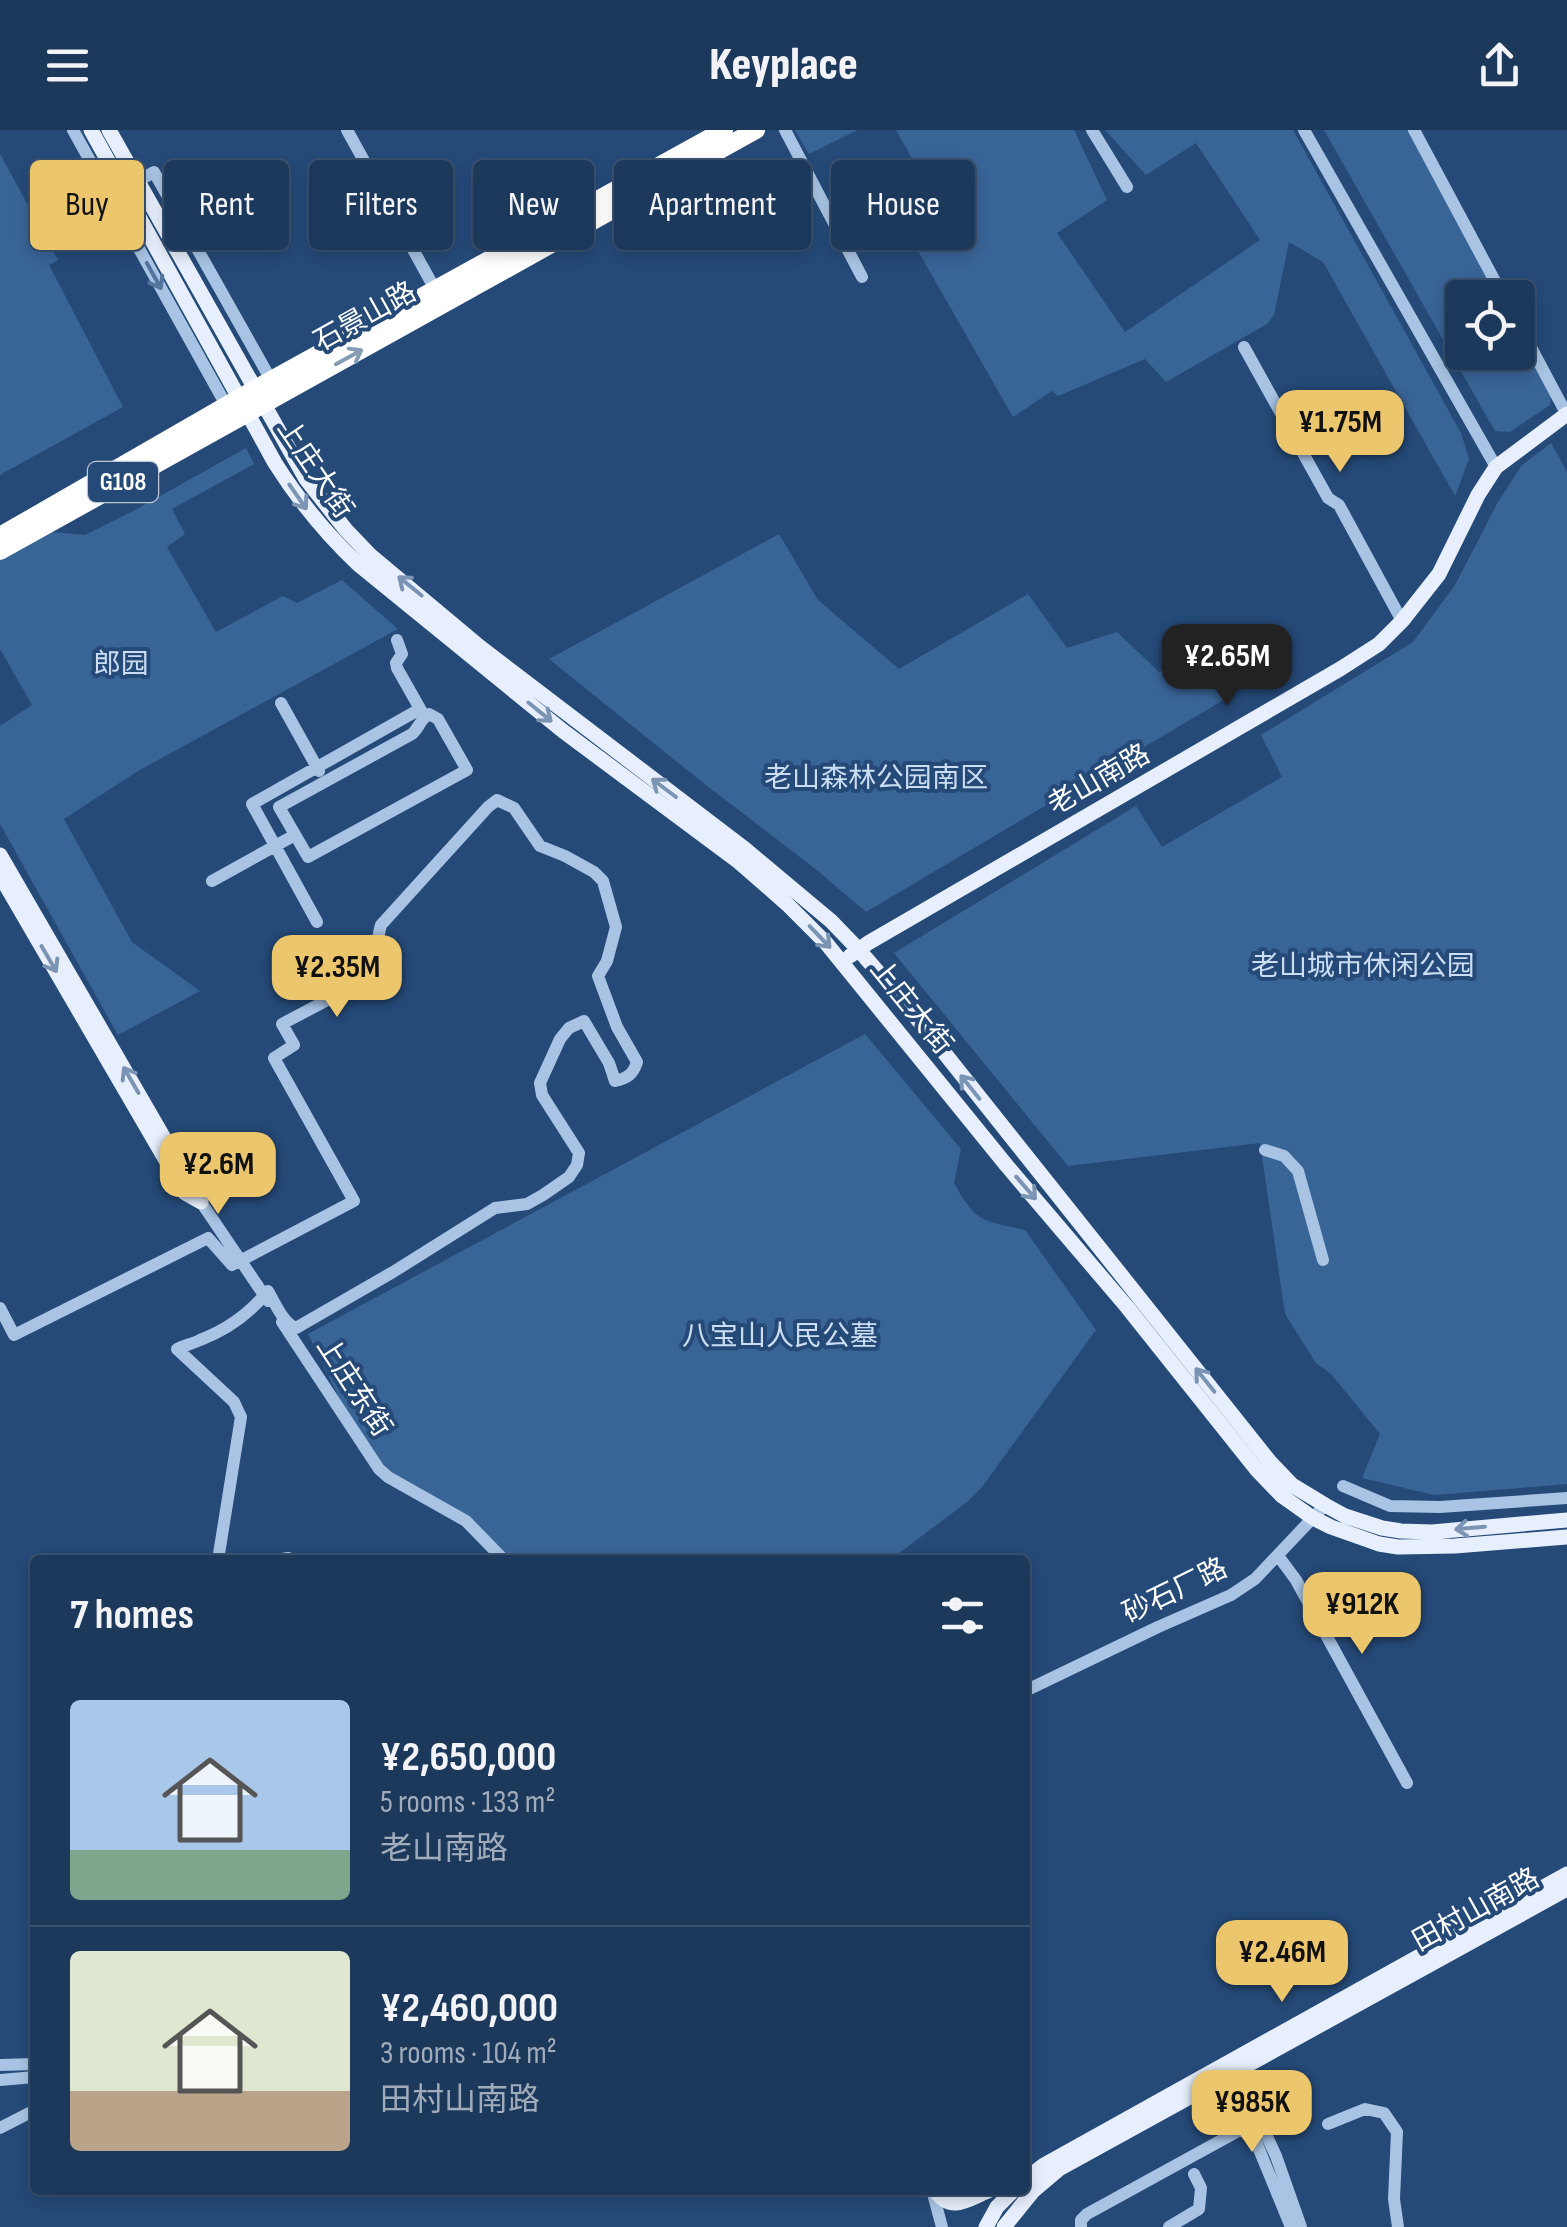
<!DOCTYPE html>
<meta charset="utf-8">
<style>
body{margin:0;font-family:"Sofia Sans Condensed","Noto Sans SC",sans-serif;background:#294363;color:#f1f3f6;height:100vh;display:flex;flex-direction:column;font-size:38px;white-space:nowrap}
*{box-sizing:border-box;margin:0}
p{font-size:32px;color:#a0acbb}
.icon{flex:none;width:55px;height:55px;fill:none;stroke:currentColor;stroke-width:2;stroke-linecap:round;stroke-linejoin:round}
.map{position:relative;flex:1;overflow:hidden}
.drawer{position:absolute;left:30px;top:1425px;width:1000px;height:640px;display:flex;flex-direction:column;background:#1c385a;border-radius:10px;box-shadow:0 5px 15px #0003,0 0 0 2px #3a5270}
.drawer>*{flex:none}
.hud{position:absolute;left:30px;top:30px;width:1000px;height:90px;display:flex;gap:20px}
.buttons{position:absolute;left:1445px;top:150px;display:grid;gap:20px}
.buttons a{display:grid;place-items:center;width:90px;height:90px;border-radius:10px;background:#1c385a;box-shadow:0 5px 15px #0003,0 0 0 2px #3a5270;font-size:50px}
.price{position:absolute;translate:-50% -85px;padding:0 22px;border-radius:20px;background:#ecc66d;color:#111;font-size:32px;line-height:65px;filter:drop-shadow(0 2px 5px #0008)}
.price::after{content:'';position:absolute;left:50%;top:60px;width:30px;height:22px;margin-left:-15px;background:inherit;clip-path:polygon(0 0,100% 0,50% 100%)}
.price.active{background:#222;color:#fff}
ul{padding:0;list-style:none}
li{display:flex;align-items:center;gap:30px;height:250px;padding:0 40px}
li+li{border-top:2px solid #3a5270}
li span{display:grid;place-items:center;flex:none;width:280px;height:200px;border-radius:10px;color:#555}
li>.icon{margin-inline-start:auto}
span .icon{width:120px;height:120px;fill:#fffc;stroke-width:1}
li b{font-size:42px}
h2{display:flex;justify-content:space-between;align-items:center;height:120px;padding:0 40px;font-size:42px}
.chip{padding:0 35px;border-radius:10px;background:#1c385a;box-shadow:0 5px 15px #0003,0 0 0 2px #3a5270;font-size:35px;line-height:90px}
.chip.active{background:#ecc66d;color:#111}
header{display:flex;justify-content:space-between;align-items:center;height:130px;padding:0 40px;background:#1c385a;font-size:45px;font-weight:800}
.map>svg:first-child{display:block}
</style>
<header><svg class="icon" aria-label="menu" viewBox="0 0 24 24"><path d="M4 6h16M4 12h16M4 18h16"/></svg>Keyplace<svg class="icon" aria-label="share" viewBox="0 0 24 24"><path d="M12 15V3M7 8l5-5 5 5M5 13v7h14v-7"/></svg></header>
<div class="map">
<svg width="1567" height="2097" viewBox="0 0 1567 2097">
<rect width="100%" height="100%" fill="#254a78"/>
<path fill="#396496" d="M795,0H858L809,24Z
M896,0H1074L1107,70L1057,103L1125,202L1260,110L1196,13L1146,45L1105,0H1293L1461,303L1469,329L1455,366L1323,132L1289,112L1274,185L1267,194L1166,252L1145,229L1058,266L1052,261L1013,287L910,107L944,85Z
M1324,0H1408L1498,167L1462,168V222H1518V205L1551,265L1550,275L1510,302L1495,301Z
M0,24L58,130L49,135L123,277L0,345Z
M1551,313L1567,342V1354L1434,1365L1362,1348L1380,1304L1331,1244L1316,1233L1285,1184L1260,1013L1068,1036L894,823L1136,676L1162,717L1282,647L1261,605L1413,512L1455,455L1498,372L1522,335Z
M246,318L254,334L172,379L185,404L167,417L216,502L283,466L297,473L342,450L398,499L138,641L64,689L132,812L200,861L118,905L0,694V596L32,575L0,519V430L52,402L85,405L135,380Z
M779,404L818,470L899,539L1028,464L1067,518L1117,502L1159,542L1207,523L1232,565L866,782L818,741L702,652L549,529Z
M865,904L961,1019L954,1053C977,1094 982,1090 1025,1100L1096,1200L982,1357L967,1372L890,1430H513L473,1391L388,1342L343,1276L308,1204Z"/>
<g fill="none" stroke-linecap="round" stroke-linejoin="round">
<path stroke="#a8c3e3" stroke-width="12" d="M73,0L226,275L231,277
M347,0L436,161
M785,0L862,147
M1092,0L1127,57
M1304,0L1496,337
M1414,0L1504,168
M138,51L154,42L271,250L269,258
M1518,193L1567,285
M1244,217L1328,368L1339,375L1402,491
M397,510L402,524L396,533L397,538L423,584
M281,573L319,641
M429,584L438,589L467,640L308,727L279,677L412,604C419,598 421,588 429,584Z
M212,751L295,705
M317,792L252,674L420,579
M1265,1020L1284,1026L1298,1041L1323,1130
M201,1072L268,1171
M0,1178L14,1205L208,1108L232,1135L354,1071L274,928L294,915L282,894L367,849C380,834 375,813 381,795L488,677L497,670L514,678L540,716L565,726L594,742L603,751L616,797L607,831L598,846L617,897L637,932C633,945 627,948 615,951L609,933L584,891L569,898L560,909L540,953L542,965L579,1023L577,1035L569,1047L543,1065L527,1074L495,1078L393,1142L296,1198C283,1193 275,1173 268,1161C250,1183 227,1200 200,1210C192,1214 185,1215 177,1219L234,1272L241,1287L218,1430
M282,1192L379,1339L388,1347L466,1391L504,1430
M1343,1356L1390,1376L1440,1377L1567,1368
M1279,1427L1296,1450L1407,1653
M278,1430L288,1428L289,1430
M1025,1561L1158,1497L1231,1465L1255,1449L1325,1375
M0,1935L35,1934
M1236,1940L1276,2026L1301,2097
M0,1950L35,1947
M1328,1994L1365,1979L1384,1983L1397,2002L1394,2069L1398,2097
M0,1998L35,1980
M932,2060L942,2097
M1081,2097V2090L1087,2084L1240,2000L1254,2007L1291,2097
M1169,2097L1199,2079L1201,2058L1194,2044"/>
<path stroke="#e7effc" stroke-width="15" d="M91,0L275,333C299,371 326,404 359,435L563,601L739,732L787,774L826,813L1007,1036L1127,1177L1257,1340L1282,1366L1313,1388L1331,1397L1379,1414L1398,1417L1455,1416L1567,1407
M109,0L306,349L346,400L370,425L480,517L745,719L831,791L858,819L903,871L1270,1332L1292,1355L1325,1375L1345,1386L1382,1398L1401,1401L1432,1402L1567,1390
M0,725L201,1072L185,1063L0,745
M850,826L868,813L1340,539L1379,514L1402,491L1439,444L1478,365L1496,337L1567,284
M1025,2050L1044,2035L1567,1744
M935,2060C951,2084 968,2069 990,2060
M986,2097L997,2077L1014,2060
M1004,2097L1033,2061L1059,2039L1567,1759"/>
<path stroke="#fff" stroke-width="18" d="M0,406L255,259L724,0
M0,421L756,0"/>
</g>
<defs><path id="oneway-shaft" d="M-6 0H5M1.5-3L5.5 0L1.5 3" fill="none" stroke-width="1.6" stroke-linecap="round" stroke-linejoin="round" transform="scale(2.5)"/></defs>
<use stroke="#53749d" href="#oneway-shaft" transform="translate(154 146) rotate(61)"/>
<use stroke="#879bb5" href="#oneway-shaft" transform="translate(349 227) rotate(-29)"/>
<g stroke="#7c94b3">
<use href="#oneway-shaft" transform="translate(298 367) rotate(55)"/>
<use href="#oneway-shaft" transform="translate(410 456) rotate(-141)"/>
<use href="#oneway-shaft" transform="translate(540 582) rotate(39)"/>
<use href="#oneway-shaft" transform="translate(664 658) rotate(-143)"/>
<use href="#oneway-shaft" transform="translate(820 807) rotate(46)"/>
<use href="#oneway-shaft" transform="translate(49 829) rotate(60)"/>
<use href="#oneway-shaft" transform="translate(131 950) rotate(-120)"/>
<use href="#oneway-shaft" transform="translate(970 957) rotate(-129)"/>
<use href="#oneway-shaft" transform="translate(1026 1058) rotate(49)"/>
<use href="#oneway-shaft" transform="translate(1205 1250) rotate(-129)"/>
<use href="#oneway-shaft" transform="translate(1470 1398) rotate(175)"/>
</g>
<g text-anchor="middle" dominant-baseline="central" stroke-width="8" stroke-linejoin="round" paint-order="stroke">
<rect fill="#254a78" stroke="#bec9d6" stroke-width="2.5" x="88" y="332" width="70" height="40" rx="8"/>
<g font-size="25" font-weight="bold" fill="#fff">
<text x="123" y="352">G108</text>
</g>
<g font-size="28" fill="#fff" stroke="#254a78">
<text transform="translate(365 187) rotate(-29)">石景山路</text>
<text transform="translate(315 339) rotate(56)">上庄大街</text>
<text transform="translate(1099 650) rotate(-30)">老山南路</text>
<text transform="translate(911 877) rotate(51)">上庄大街</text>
<text transform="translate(354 1257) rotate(57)">上庄东街</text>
<text transform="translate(1175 1461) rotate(-26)">砂石厂路</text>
<text transform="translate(1476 1780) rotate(-29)">田村山南路</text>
</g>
<g font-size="28" fill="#caddf3" stroke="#254a78">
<text x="121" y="534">郎园</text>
<text x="876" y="648">老山森林公园南区</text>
<text x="1363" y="836">老山城市休闲公园</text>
<text x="780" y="1206">八宝山人民公墓</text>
</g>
</g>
</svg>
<div class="buttons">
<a><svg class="icon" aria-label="locate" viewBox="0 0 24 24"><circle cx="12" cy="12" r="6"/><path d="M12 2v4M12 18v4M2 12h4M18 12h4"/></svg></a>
</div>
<b class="price" style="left:1340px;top:345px">¥1.75M</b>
<b class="price active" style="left:1227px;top:579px">¥2.65M</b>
<b class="price" style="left:337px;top:890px">¥2.35M</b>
<b class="price" style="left:218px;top:1087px">¥2.6M</b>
<b class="price" style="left:1362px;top:1527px">¥912K</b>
<b class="price" style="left:1282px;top:1875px">¥2.46M</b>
<b class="price" style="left:1252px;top:2025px">¥985K</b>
<div class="hud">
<a class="chip active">Buy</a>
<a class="chip">Rent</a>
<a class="chip">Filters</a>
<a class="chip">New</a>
<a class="chip">Apartment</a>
<a class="chip">House</a>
</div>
<section class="drawer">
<h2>7 homes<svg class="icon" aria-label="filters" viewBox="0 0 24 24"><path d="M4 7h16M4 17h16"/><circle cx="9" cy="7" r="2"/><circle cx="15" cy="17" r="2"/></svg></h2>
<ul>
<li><span style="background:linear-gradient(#a9c7e8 75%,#7fa58c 0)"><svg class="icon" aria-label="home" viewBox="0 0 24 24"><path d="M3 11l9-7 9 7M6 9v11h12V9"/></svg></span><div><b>¥2,650,000</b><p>5 rooms · 133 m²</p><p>老山南路</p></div></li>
<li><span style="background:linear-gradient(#dfe7d0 70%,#b9a48a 0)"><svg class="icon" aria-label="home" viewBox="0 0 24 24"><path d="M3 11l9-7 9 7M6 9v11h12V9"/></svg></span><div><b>¥2,460,000</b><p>3 rooms · 104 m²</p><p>田村山南路</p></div></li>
</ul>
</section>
</div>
